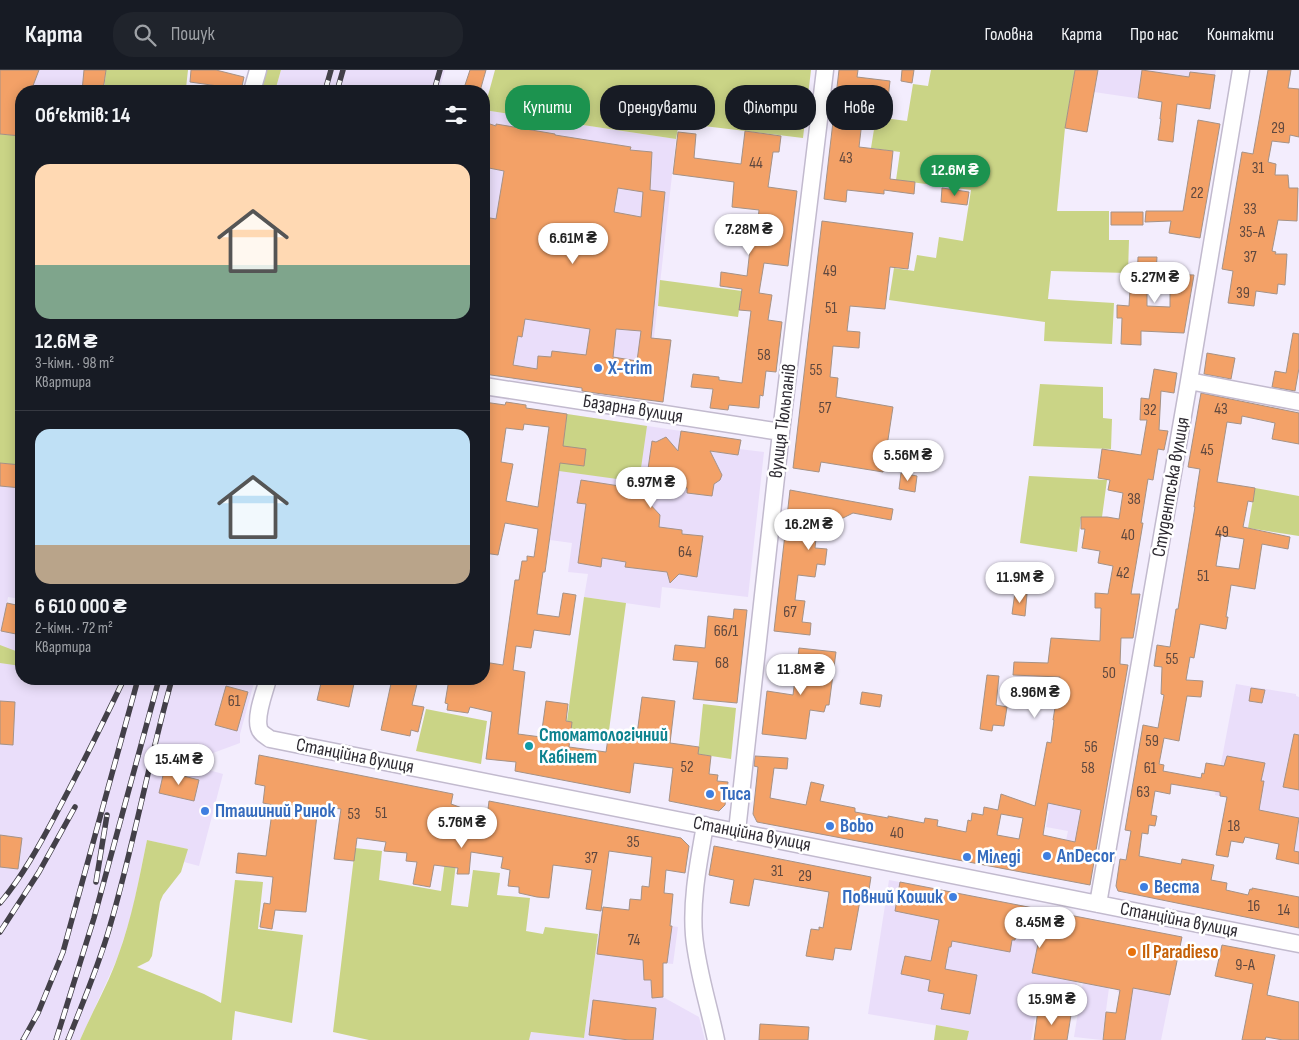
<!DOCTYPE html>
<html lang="uk">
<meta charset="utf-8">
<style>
body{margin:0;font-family:"Sofia Sans Condensed",sans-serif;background:#20242c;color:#f1f3f6;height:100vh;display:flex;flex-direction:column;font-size:19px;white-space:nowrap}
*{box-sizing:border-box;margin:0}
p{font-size:16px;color:#9ea1a6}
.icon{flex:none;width:28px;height:28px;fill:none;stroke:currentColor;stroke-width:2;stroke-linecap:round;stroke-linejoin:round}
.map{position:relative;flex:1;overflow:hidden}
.drawer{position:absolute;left:15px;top:15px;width:475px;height:600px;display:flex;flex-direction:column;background:#171b24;border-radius:20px;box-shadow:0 2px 12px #0003}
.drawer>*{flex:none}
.banner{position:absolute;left:505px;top:15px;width:475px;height:45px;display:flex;gap:10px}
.price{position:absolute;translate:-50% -42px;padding:0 11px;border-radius:18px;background:#fff;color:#222;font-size:16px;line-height:32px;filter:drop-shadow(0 1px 2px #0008)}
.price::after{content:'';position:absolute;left:50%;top:30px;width:15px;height:11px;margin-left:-8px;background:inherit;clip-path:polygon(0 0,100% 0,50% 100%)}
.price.on{background:#1c934f;color:#fff}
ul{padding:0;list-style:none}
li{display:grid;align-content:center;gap:10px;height:265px;padding:0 20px}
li+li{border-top:1px solid #363941}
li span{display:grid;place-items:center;height:155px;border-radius:15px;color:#555}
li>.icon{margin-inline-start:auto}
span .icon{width:90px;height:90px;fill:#fffc;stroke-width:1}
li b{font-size:21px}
h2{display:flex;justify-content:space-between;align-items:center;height:60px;padding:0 20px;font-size:21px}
.tag{padding:0 18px;border-radius:20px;background:#171b24;box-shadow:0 2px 12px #0003;font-size:18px;line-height:45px}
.tag.on{background:#1c934f;color:#fff}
header{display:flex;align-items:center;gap:30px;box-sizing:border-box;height:70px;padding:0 25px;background:#171b24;border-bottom:1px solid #363941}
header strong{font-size:24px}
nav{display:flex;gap:28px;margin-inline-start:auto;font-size:18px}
.search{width:350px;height:45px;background:#20242c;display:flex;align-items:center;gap:12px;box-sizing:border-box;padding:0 18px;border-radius:20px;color:#9ea1a6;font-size:19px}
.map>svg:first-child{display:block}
</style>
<header>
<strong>Карта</strong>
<div class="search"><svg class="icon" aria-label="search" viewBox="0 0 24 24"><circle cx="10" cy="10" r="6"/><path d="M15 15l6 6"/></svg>Пошук</div>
<nav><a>Головна</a><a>Карта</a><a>Про нас</a><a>Контакти</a></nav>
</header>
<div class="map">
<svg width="1299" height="970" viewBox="0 0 1299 970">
<rect width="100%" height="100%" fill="#f3edfd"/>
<path fill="#eadefa" d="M0,0H106L103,21H21V66L0,64Z
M281,0H445L439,21H275Z
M1075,0H1216L1210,39L1094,22L1087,62L1065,58Z
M484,40L676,69L654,268L671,270L663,332L582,321V318L513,310L516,295L484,289Z
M567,344L681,361L679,377L738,385L739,379L764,382L748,527L662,517L660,538L584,527L588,504L568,502L572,473L550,470Z
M0,393L21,395V529L8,527L7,533L21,536V609H255L240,664V673L213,683L209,700L223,704L199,796L184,792L187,779L147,770L132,843L123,871L117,889L80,970H0Z
M1236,614L1296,624V626L1299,627V794L1276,789L1278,774L1253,769L1260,734L1215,725Z
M1041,708L1106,721L1090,815L1058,809L1068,761L1046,757L1049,741L1034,738Z
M889,810L1182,867L1161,970H1125L1131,924L1117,922L1118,919L1109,918L1102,970L1074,967L1090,869L1077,911L1073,943L1037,937L1031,970H967L969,961L868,944Z
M602,837L643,842L642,852L678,857L673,894L663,893V927L699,947L705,970H529L530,962L584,968Z"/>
<path fill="#cad486" d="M106,0H188L186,18L208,21H104Z
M264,0H281L275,21H259Z
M495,0H811L803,68L679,53L676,69L484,40Z
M931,0H1075L1065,58L1057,141H1109V170H1129L1128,203L1051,201L1048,229L1114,233L1112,274L1044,271L1045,252L889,230L894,198L914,201L917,185L936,188L939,167L963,171L971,120L896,110L900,82L871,78L876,47L907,51L913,14L928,16Z
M0,64L21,66V395L0,393Z
M660,210L742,221L738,247L658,236Z
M1040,314L1103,317V348L1112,349L1111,379L1033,376Z
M567,344L647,356L639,412L559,401Z
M1029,406L1107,410L1102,447H1081L1077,482L1020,473Z
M1255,418L1299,426V466L1248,458Z
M584,527L626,533L608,668L571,664L572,652L567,651Z
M0,575L21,583V596L0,593Z
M703,634L736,638L731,689L698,684Z
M426,639L487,651L481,694L416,681Z
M147,770L188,779L181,802L163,825L160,832L152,886L149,891L137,897L204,924L221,933L235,810L263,812L258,859L303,865L292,953L235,941L232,970H80C92,942 108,915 118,886C132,848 139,809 147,770Z
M447,776L458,777L451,835L468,837L473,800L500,803L497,825L530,828L526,861L543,864L545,857L598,864L584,968L531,962L529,970H369L333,962L355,778L382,781L379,810L441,821Z
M936,955L969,961L967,970H934Z"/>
<path fill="#f3a167" stroke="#a59286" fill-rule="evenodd" d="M0,0H39L31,21H21V66L0,64Z
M84,0H106L103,21H82Z
M191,0H216L244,7L241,21H217L218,16L190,12Z
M470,0H486L480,21H463Z
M839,0H858L857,7L890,11L886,47L863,43L859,77L893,81L890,109L915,112L914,124L884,120V124L847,120L846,132L824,129Z
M902,0H914L912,13L901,11Z
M1075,0H1098L1087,62L1065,58Z
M1142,0L1189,7L1190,2L1215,5L1210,39L1177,34L1173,72L1158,70L1161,49H1160L1162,32L1138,28Z
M1268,0H1291L1288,18L1299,19V67L1290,65L1289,73L1272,71L1268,92L1276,94L1275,105H1288L1289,118H1298L1297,151L1278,150L1272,181L1276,182L1275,184H1287L1285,215L1278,214L1277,224L1256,221L1254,236L1228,233L1233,201L1222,199L1242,82L1253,84Z
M1198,50L1220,54L1200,168L1169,163L1171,151L1145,152L1146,141H1183Z
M484,52L496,56V54L555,64V65L631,77L630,80L652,82L650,120L665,122L651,268L671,270L663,332L595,323L582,321V318L484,304V273L489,244L484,243V147L496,149L504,101L484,97ZM618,118L643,122L641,147L614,142ZM525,249L590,259L586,285L552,281L551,287L538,286L537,299L513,295L518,266L522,267ZM616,259L641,261L637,291L613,287Z
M745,61L781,66L779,82H773L768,117L797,121L788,196L764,193L759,223L772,225L768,250L782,252L776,302L766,301L763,326L760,325L759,338L729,335L728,340L710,338L713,319L691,317L693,304L719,307V310L742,313L751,241L739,240L742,219L720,216L721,202L747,206L751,170L756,171L759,140L732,137L734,112L673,104L678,62L696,64L694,88L741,94Z
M942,118L969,122L967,135L941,132Z
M1111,142H1143V155H1111Z
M822,151L913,163L908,199L890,197L885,239L850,236L847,261L860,262L859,278L833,276L830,307L838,308L836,327L893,337L883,402L821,392L819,402L793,398Z
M1138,187H1157L1156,204L1194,205L1184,263L1141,261V275L1121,274L1122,248H1117V235L1129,236L1130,219H1147V236L1170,237V215H1137Z
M1293,263L1299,264V298L1295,321L1272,317L1275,301L1286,303Z
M1207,283L1235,288L1231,309L1204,304Z
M1154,299L1177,303L1174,323L1161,321L1159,360L1168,361L1164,380L1158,379L1153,410L1148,409L1141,453H1143L1131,524H1140L1133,568H1121L1120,594L1128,595L1090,815L757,752L753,744L758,697L754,696L755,686L788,688L787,699L774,698L770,728L806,735L811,712L824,715L820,731L855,738V742L888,748V746L924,753L925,748L938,750L937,756L966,762L968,750L971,751L972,743L983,745L984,737L998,740L1001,724L1035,736L1047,672L1051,673L1054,650H1053L1060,607L1013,605L1014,592L1048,593L1051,568L1100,571L1101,538H1095V523L1108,524L1113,496L1098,493L1100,481L1082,478L1085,459H1081V447H1107L1119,449L1123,423L1108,420L1110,410L1098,408L1102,379L1141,385L1147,350H1140L1141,328L1149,329ZM1048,733L1081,740L1075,772L1043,765ZM1001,744L1023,748L1019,769L997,765Z
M1201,323L1299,343V374L1272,369L1275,353L1242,346L1241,354L1227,352L1217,412L1255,418L1253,432L1248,431L1243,457L1290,467L1288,479L1262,474L1255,519L1231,515L1226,547H1228L1226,559L1200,554L1194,588L1190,587L1186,610L1203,611L1201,627L1187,626L1179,671L1164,668L1159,694L1164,695L1163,701L1201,708L1202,703L1204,704L1206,693L1224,696L1227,686L1265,693L1261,711H1264L1259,740L1299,748L1294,781L1299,782V794L1276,789L1279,774L1245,767L1243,773L1231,771L1228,787L1216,785L1227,727L1220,726V722L1171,714L1170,724L1155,721L1151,745L1157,746L1155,756L1149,755L1148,764L1142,763L1139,786L1181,794L1182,789L1214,795L1211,810L1227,813L1226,820L1248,825L1250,819L1252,820V818L1299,827V858L1118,821L1116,816L1120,789L1126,790L1131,761L1125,760L1143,655L1158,658L1164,625L1161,624L1162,597L1154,596L1157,575L1170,577L1176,539H1178L1195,437H1194L1200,399L1188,397ZM1221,465L1244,469L1239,499L1216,496Z
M484,332L505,335L506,332L526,335V338L567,344L563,376L586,379L584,396L560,393L545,502H543L537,544L559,547L563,523L576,525L570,565L534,560L531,578L516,576L513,600L525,602L518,664L541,667L546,631L568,634L566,651L572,652L569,677L606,682L609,661L637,664L642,627L675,631L670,673L699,677L698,684L711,686L709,704L718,705L717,711L728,712L725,735L719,741L669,731L673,698L634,693L630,723L515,701L516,692L486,689L492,642L470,637L468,643L447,640L448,634L445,633L449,609H484V592L503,595L515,510H519L522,491H527V486L534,487L538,459L505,453L498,485L484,483ZM524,354L549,357L538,437L506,431L513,394L501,392L506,358L523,360Z
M681,361L741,370L738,385L710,381L722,405L720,410L714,414L712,426L687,423V418L675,417L669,410L647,431L660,445L659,457L682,460V464L703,466L697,507L679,504L670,513L667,502L625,497L626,492L602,488L601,497L578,493L586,434L577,433L581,410L645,420L652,371L656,372L666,367L678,381Z
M0,393L21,395V418L0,416Z
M901,403L917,406L915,422L899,419Z
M790,420L893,439L891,450L853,443L839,450L810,445L809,468L816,469L815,478L827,479L825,495L817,494L815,507L798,505L795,530L805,531L802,552L811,553L810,565L774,561Z
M1015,522L1027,524L1025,546L1012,544Z
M7,533L21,536V565L1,561Z
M734,539L747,540L737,633L693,629L698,592L673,590L675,575L705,578L708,546L733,549Z
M799,578L836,582L829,635H826L824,642L810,640L806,669L762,664L767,621L793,625Z
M987,605L999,606L996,635L1007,637L1004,656L993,655L992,661L980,659Z
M322,609H355L349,637L317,630Z
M392,609L418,610L412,635L424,637L418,662L411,660L410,666L381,660Z
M226,616L248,622L237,661L215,655Z
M1251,618L1265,620L1262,633L1249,631Z
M862,622L882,625L880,637L860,634Z
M0,631L15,632L13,675L0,674Z
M1294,664L1299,665V720L1283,717Z
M259,685L453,724L451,734L487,747L489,731L681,768L689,776L685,803L666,800L664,823L673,824L670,856H672L667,893H663V927L652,928L651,910H644L643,890L597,884L603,837L629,840L630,829L641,830L642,816L649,817L652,787L609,781L601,841L586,839L592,800L553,795L549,828L537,827L519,823V817L508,816L510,800L501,798L503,787L471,782L469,804H457L458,798L434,795L430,817L413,814L417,792L406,791L407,783L384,781L386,772L357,768L354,791L334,789L341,739L318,736L306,842L275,840L272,859L260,857L264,833L270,834L273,807L236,803L238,783L266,786L273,735L263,733L265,716L255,714Z
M164,701L199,710L194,731L159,723Z
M0,765L22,768L18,799L0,797Z
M714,776L871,807L868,826L861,825L851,880L835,878L833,890L806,886L811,859L819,860V857L823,858L829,822L754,809L749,836L730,833L734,810L709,805Z
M900,812L1182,867L1170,925L1133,918L1125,970H1103L1106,942L1116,943L1120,920L1032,903L1039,869L1016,864L1015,870H1012L1010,882L952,871L951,877H949L945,899L977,905L970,944L941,939L944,924L928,921L930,910L901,904L905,886L931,891L939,850L895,841Z
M1222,875L1275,885L1267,925L1299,932V970H1283L1266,967L1265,970H1242L1253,914L1215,906Z
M593,930L656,938L653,970H629L589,965Z
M1038,940L1071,945L1067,970H1034Z
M760,954L809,957L808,970H759Z"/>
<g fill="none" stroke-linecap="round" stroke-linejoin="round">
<g stroke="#c2bace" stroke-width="19">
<path id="minor" d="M252,21L258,0
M1189,311L1299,332
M484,316L781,362
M268,609C265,621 255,645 259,658C260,663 266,666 270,669L1299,874
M705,755C699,791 691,828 694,865C697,900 709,936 716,970
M737,761L781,362L825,0
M1098,834L1189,311L1241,0"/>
</g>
<use href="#minor" stroke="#fff" stroke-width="16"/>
<g stroke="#434048" stroke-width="5.5">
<path id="rail" d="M325,21L331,0
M337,21L343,0
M434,21L440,0
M96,812L107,745
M0,833C22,807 39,776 55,746C79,701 102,655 124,609
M0,862L39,802L75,737
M23,970L38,943L63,882L138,609
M56,970L94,848L159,609
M68,970C83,932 99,895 110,856C134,774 149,690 172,609"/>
</g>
<use href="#rail" stroke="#fff" stroke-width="4" stroke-dasharray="11" stroke-linecap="butt"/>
</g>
<g fill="#3f7fe0" stroke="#fff" stroke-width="2">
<circle cx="598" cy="298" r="5"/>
<circle cx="710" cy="724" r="5"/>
<circle cx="205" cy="741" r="5"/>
<circle cx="830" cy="756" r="5"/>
<circle cx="1047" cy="786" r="5"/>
<circle cx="967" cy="787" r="5"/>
<circle cx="1144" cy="817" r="5"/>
<circle cx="953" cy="827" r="5"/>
</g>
<circle fill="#0f9aa8" stroke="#fff" stroke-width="2" cx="529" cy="676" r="5"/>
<circle fill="#e8710a" stroke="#fff" stroke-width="2" cx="1132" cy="882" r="5"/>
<g text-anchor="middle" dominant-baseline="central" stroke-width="5" stroke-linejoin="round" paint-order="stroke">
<g font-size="16" fill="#5f483f">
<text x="1278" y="58">29</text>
<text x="846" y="88">43</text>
<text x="756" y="93">44</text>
<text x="1258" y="98">31</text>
<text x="1197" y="123">22</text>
<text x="1250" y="139">33</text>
<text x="1252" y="162">35-А</text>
<text x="1250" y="187">37</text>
<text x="830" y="201">49</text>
<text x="1243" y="223">39</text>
<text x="831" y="238">51</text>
<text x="764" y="285">58</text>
<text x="816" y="300">55</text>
<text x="825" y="338">57</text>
<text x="1221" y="339">43</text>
<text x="1150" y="340">32</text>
<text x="1207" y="380">45</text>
<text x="1134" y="429">38</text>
<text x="1222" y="462">49</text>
<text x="1128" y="465">40</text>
<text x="685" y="482">64</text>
<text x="1123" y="503">42</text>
<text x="1203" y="506">51</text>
<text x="790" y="542">67</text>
<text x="726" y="561">66/1</text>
<text x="1172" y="589">55</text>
<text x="722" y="593">68</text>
<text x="1109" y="603">50</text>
<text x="234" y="631">61</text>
<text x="1152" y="671">59</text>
<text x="1091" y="677">56</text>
<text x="687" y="697">52</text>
<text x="1088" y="698">58</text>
<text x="1150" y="698">61</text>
<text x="1143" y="722">63</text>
<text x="381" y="743">51</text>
<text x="354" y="744">53</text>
<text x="1234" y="756">18</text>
<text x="897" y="763">40</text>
<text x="633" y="772">35</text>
<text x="591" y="788">37</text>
<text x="777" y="801">31</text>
<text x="805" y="806">29</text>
<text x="1254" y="836">16</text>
<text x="1284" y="840">14</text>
<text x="634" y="870">74</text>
<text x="1245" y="895">9-А</text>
</g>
<g font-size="19" font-weight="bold" fill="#366cbe" stroke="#fff" text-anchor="start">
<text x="608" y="298">X-trim</text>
<text x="720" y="724">Тиса</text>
<text x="215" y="741">Пташиний Ринок</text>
<text x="840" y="756">Bobo</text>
<text x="1057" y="786">AnDecor</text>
<text x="977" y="787">Міледі</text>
<text x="1154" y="817">Веста</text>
<text x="943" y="827" text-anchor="end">Повний Кошик</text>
</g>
<g font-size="19" fill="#2e2b32" stroke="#fff">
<text transform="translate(633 339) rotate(9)">Базарна вулиця</text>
<text transform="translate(783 351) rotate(-83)">вулиця Тюльпанів</text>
<text transform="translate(1171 417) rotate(-80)">Студентська вулиця</text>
<text transform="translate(355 686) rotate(11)">Станційна вулиця</text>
<text transform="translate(752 764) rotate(11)">Станційна вулиця</text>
<text transform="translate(1179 850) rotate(11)">Станційна вулиця</text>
</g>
<g font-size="19" font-weight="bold" fill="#0d838f" stroke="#fff" text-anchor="start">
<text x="539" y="665">Стоматологічний<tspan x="539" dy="22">Кабінет</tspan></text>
</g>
<g font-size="19" font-weight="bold" fill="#c56008" stroke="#fff" text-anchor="start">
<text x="1142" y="882">Il Paradieso</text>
</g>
</g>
</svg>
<b class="price on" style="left:955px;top:127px">12.6M ₴</b>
<b class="price" style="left:749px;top:186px">7.28M ₴</b>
<b class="price" style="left:573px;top:195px">6.61M ₴</b>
<b class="price" style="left:1155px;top:234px">5.27M ₴</b>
<b class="price" style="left:908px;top:412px">5.56M ₴</b>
<b class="price" style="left:651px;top:439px">6.97M ₴</b>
<b class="price" style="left:809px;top:481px">16.2M ₴</b>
<b class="price" style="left:1020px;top:534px">11.9M ₴</b>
<b class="price" style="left:801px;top:626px">11.8M ₴</b>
<b class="price" style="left:1035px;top:649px">8.96M ₴</b>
<b class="price" style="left:179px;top:716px">15.4M ₴</b>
<b class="price" style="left:462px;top:779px">5.76M ₴</b>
<b class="price" style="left:1040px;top:879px">8.45M ₴</b>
<b class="price" style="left:1052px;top:956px">15.9M ₴</b>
<div class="banner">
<a class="tag on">Купити</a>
<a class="tag">Орендувати</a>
<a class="tag">Фільтри</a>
<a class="tag">Нове</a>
</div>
<section class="drawer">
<h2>Об’єктів: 14<svg class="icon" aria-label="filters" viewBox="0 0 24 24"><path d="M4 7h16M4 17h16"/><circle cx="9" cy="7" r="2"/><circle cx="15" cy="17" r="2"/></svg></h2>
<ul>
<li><span style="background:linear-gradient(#ffd9b3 65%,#7fa58c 0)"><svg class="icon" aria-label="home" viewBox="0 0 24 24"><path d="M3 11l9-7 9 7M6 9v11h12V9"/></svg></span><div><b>12.6M ₴</b><p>3-кімн. · 98 m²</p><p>Квартира</p></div></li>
<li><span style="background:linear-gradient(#bfe0f5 75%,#b9a48a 0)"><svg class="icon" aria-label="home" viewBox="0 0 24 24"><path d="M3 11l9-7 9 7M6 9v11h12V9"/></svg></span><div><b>6 610 000 ₴</b><p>2-кімн. · 72 m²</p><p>Квартира</p></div></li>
</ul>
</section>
</div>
